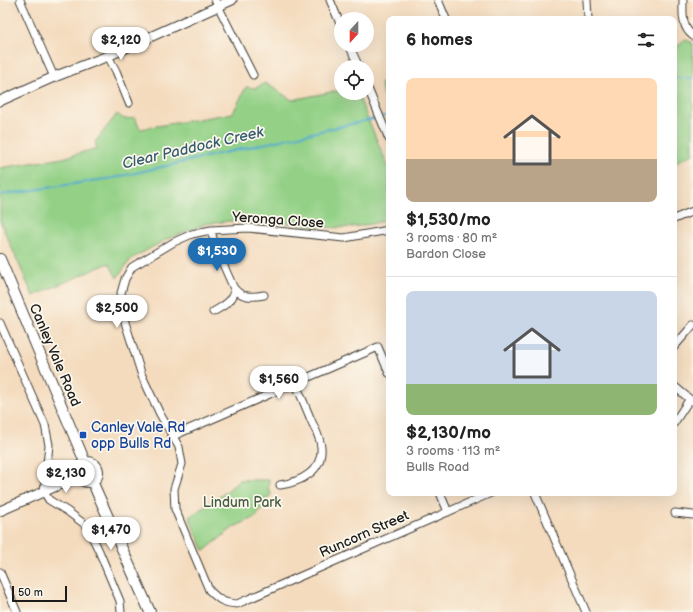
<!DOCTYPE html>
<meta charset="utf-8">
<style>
body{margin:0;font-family:"Balsamiq Sans",sans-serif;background:#f6f6f6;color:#222;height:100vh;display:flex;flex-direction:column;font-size:15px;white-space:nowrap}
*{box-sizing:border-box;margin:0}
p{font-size:13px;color:#767676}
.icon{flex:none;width:22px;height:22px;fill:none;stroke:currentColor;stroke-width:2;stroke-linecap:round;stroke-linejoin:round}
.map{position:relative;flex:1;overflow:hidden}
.details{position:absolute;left:386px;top:16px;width:291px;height:480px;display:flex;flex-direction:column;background:#fff;border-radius:8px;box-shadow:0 4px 16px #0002}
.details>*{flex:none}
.needle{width:26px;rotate:201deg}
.controls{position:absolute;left:334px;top:12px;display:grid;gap:8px}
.controls a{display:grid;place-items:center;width:40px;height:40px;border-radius:50%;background:#fff;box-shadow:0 4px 16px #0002;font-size:20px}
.scale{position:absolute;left:12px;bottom:10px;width:55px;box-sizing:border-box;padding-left:4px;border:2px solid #1c1c1c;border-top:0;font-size:11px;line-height:14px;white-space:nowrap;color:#1c1c1c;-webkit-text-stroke:3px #fbf7ec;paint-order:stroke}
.price{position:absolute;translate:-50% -34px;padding:0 9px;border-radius:14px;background:#fff;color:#222;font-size:13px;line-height:26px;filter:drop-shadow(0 1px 2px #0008)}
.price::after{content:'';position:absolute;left:50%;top:24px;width:12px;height:9px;margin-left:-6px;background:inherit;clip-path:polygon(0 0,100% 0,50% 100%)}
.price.current{background:#1f6fb2;color:#fff}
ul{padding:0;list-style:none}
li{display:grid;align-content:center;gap:8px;height:212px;padding:0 20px}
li+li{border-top:1px solid #e0e0e0}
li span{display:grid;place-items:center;height:124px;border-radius:8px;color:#555}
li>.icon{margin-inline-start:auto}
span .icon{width:72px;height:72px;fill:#fffc;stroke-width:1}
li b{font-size:17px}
h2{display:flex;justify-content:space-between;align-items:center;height:48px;padding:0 20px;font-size:17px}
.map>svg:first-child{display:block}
</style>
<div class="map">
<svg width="693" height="612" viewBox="0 0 693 612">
<rect width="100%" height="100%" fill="#fbf7ec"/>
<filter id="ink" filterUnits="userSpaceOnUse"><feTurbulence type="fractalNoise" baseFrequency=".025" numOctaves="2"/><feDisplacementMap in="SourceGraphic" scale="8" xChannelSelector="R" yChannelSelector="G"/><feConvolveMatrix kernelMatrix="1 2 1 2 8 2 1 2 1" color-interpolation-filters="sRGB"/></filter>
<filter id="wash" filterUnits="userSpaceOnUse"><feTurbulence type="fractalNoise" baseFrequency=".012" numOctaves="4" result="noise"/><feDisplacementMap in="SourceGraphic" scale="16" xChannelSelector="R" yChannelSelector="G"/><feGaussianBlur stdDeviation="0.9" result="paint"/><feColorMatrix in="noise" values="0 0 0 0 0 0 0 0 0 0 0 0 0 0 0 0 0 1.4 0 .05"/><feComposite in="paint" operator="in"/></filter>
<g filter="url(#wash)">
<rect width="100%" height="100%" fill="#f4dbbe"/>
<path fill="#94d187" stroke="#587652" d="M684,39L693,43V154L674,163V46H678Z
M389,81V110L382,92L381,83Z
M265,83L292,100L341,90V93H357L389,169V219C350,232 321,228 281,222V225L230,221L205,224L167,239L131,259L117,278L109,263L33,296L0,221V168L63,158L97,148L95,142L117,114L124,119L135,118L140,129L233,113L246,87L256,88Z
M240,480H269L268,487L271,494L256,517L234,527L204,551L189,517L221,496Z"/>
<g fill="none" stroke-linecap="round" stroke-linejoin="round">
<path stroke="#52abd0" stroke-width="2" d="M674,78L693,79
M382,117L389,115
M0,195L113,178L378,118"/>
</g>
</g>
<g filter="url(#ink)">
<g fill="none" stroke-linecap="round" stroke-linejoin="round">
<g stroke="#3c3934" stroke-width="9">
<path id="minor" d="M20,0L54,77
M215,0L253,75
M330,0L341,26
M438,0L446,19
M587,0L588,19
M683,0C683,13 681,27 693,36
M349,45L359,67
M108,56L116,71L129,103
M367,86L389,139
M674,219L693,211
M211,230L215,246L235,291C231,303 223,306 213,312
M389,230L344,238L248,228L211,230L192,234L174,242L132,267L125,279L121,293L124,319L142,376L160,414L179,447L182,464L174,489L175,509L209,590C219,600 223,603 237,604L491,493
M234,288C241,298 253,297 264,295
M0,323L45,425L49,445L44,492L49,500L67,511L87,526L99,551L120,601L121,612
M674,347L693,325
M674,386L692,401
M674,423L689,400
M173,436L378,347L389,373
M280,485C301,482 323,471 321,447C320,437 315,429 311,420C306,408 301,395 295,383
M440,493L448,512
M535,493L586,612
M675,513L693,515
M0,572L17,612"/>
</g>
<g stroke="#3c3934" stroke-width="11">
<path id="tertiary" d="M0,101L54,77L108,56L232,0
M0,511L79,476"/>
</g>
<g stroke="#3c3934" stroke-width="12">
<path id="secondary" d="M0,259L85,462
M78 472a10 10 0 1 1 20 0a10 10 0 1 1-20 0Z
M92,481L150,612"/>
</g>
<use href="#minor" stroke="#fff" stroke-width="7"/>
<use href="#tertiary" stroke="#fff" stroke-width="9"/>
<use href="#secondary" stroke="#fff" stroke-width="10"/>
</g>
</g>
<rect fill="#1a4fb4" stroke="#fbf7ec" stroke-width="1.5" x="79" y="431" width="8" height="8" rx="2"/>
<g text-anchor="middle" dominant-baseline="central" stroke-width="3.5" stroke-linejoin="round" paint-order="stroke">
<g font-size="14" fill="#1c1c1c" stroke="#fbf7ec">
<text transform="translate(278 220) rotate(4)">Yeronga Close</text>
<text transform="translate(55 355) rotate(67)">Canley Vale Road</text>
<text transform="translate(364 534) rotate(-24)">Runcorn Street</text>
</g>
<g font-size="14" fill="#164399" stroke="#fbf7ec" text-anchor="start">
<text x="91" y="427">Canley Vale Rd<tspan x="91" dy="16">opp Bulls Rd</tspan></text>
</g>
<g font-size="14" fill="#465b41" stroke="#fbf7ec">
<text x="242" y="502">Lindum Park</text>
</g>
<g font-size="15" font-style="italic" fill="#345c6d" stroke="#fbf7ec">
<text transform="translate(193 148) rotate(-13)">Clear Paddock Creek</text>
</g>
</g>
</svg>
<div class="controls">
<a><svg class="needle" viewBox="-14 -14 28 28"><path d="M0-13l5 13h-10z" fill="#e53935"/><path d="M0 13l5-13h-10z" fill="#767676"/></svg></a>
<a><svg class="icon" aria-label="locate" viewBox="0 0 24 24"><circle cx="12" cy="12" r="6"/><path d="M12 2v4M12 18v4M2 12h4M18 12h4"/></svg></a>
</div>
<div class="scale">50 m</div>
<b class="price" style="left:121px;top:61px">$2,120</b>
<b class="price current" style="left:217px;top:272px">$1,530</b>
<b class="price" style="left:117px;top:329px">$2,500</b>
<b class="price" style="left:279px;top:400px">$1,560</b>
<b class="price" style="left:66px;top:494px">$2,130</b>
<b class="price" style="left:111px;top:551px">$1,470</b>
<section class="details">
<h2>6 homes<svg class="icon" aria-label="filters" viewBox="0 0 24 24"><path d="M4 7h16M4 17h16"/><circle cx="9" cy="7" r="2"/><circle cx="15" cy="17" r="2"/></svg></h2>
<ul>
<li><span style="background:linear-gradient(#ffd9b3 65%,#b9a48a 0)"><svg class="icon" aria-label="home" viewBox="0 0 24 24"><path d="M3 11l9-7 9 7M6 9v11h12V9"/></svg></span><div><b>$1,530/mo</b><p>3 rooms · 80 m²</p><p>Bardon Close</p></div></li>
<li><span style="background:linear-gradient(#c9d6e8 75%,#8fb573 0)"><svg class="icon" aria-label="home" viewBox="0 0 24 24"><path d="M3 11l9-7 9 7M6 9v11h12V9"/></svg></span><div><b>$2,130/mo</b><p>3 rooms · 113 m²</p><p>Bulls Road</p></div></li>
</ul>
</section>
</div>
